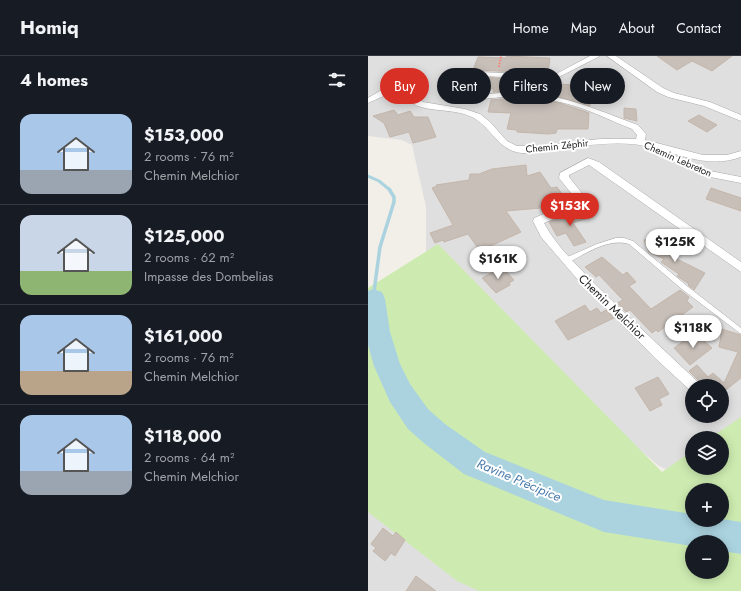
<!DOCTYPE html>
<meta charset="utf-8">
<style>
body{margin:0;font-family:Jost,sans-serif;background:#20242c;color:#f1f3f6;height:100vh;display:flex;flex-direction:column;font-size:15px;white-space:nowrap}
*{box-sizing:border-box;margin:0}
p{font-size:13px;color:#9ea1a6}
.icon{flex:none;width:22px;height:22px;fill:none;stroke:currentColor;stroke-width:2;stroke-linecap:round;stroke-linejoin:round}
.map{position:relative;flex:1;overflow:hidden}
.panel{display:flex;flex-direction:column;background:#171b24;width:368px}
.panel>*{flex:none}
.guide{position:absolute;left:12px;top:12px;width:301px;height:36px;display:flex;gap:8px}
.tools{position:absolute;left:317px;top:323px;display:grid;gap:8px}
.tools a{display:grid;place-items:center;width:44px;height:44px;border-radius:50%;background:#171b24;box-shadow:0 2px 10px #0003;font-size:20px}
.price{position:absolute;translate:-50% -34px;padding:0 9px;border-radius:14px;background:#fff;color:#222;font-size:13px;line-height:26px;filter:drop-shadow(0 1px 2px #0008)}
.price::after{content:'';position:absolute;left:50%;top:24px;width:12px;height:9px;margin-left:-6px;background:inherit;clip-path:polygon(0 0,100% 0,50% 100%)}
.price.active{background:#d93025;color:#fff}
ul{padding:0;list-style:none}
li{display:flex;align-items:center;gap:12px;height:100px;padding:0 20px}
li+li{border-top:1px solid #363941}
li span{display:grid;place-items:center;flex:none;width:112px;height:80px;border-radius:12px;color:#555}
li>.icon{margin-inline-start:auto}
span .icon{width:48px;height:48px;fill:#fffc;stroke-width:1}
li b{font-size:17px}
h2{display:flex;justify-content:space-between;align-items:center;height:48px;padding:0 20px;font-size:17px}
.pill{padding:0 14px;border-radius:18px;background:#171b24;box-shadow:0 2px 10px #0003;font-size:14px;line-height:36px}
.pill.active{background:#d93025;color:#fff}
header{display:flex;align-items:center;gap:24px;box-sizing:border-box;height:56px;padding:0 20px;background:#171b24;border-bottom:1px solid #363941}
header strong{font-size:19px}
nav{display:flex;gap:22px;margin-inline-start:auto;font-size:14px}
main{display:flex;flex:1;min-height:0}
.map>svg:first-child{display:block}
</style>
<header>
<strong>Homiq</strong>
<nav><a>Home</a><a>Map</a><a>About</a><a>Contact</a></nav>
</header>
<main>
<section class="panel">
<h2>4 homes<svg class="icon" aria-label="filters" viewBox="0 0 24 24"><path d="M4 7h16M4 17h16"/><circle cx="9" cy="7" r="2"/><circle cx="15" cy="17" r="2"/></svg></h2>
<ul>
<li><span style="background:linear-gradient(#a9c7e8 70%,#9aa5b1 0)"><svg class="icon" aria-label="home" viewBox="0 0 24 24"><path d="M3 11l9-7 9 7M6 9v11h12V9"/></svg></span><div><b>$153,000</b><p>2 rooms · 76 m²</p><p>Chemin Melchior</p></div></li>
<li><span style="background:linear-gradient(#c9d6e8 70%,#8fb573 0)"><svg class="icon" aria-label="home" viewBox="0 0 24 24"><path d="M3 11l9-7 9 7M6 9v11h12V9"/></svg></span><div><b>$125,000</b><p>2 rooms · 62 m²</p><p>Impasse des Dombelias</p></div></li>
<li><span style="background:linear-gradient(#a9c7e8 70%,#b9a48a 0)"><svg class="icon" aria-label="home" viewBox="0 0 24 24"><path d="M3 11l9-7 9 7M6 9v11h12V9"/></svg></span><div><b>$161,000</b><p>2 rooms · 76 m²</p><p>Chemin Melchior</p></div></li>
<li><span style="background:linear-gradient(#a9c7e8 70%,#9aa5b1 0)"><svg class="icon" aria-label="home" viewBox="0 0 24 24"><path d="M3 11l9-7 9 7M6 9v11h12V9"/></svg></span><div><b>$118,000</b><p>2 rooms · 64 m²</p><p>Chemin Melchior</p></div></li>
</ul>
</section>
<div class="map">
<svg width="373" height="535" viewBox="0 0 373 535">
<rect width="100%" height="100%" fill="#f2efe9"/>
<path fill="#e0dfdf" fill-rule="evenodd" d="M0,0H373V403L343,419L325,425L291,410L226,355L58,203V151L44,89L34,84L0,80ZM324,330H354V360H324ZM324,382H354V412H324Z
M0,425L152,535H0Z"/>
<path fill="#cdebb0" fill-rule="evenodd" d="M70,188L294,416L324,395V412H354V382H342L373,361V535H111L89,525L0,456V232ZM324,434H354V464H324ZM324,486H354V516H324Z"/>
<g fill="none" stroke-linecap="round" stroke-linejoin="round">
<path stroke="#aad3df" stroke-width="3" d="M0,120L11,125L22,134"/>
<path stroke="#aad3df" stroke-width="3.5" d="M0,241L5,243L12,191L26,146V141L21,133"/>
<path fill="#aad3df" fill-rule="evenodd" d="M5,233L14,236L17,243L22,276L32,308L42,328L60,353L77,368L117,396L236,444L324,458V464L354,463L373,466V498L354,495V486H324V490L236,476L96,418L57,388L40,373L22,346L6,310L0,289V235Z"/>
</g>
<path fill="#c7bfb8" stroke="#c4b6ab" d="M139,0L182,2L180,17L105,14L110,1L138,2Z
M289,0H364L344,15L324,5L309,14Z
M44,15L33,31L28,29L27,17Z
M103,21L178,24V26L183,28L213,29L200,38L223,39L222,50L180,38L162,36H125L126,33L99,31Z
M149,42L192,47L221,57L220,73H189L188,77L180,78L149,76V74L139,73L143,57L120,56L123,44Z
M256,52L268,53L269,65L256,62Z
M26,54L30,59L42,55L46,61H60L68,81L45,87L41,76L22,81L16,67L5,60Z
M331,59L349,69L339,76L320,65Z
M158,109L159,120L172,116L183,132L189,131L197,142L202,140L206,144L175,157L173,152L138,155L153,176L112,195L100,178L76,186L75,184L67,187L62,177L85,169L64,132L69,130L68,129L101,124L102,118H111L124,113Z
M343,132L373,142V155L338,143Z
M213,153L220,162L205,167L218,186L206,190L198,177L189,180L181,166Z
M293,181L301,199L337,217L326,234L320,229L321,228L309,220L311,218L293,206L296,203L281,196L276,184Z
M234,201L255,219L259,216L268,226L261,230L283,253L312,234L321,241L319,245L325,251L290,276L288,274L284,277L262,254L258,256L249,247L255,244L231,219L228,221L217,211Z
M134,211L146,224L141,227L142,229L128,237L114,222Z
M217,249L222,256L229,252L233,257L238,254L246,262L200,284L187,265Z
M354,273L373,279V322L354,337V330H333L331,325L321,315L329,309L340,321L345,317L356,327L370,296L351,291Z
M325,278L331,284L333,282L344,292L322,309L306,292Z
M290,321L301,338L291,343L294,349L282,355L267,332Z
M15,472L25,480L28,476L37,484L27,500L23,497L17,505L5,495L8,492L3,488Z
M48,520L68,535H38Z"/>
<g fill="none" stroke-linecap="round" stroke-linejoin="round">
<g stroke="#a9a9a9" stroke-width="1">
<path id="service" d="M248,182H256L265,185L319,230L373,272V278L315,234L261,188C240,182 219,197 201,206H197L196,204L197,202L229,188Z"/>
</g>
<g stroke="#a9a9a9" stroke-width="1">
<path id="minor" d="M222,0H232L187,23L88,19L84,17L88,15L186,19Z
M239,0H248L295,32L306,37L342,46L373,59V65L336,50L300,41L289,36Z
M28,30L55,46L97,53L112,58L122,66L139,85L149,90H170L232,83H268L269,79L264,73C241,64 216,51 192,46C164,40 133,39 106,45L102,43C107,39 116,38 122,38C178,31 219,50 270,69L278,78L277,84L335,99H359L373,95V101C345,111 320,102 293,94L342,115L373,121V127L337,120L285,97L283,95L287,92C258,84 226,88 196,92C182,94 168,98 154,97C130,95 125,73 106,62C90,53 70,56 53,51C43,48 36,40 27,35L0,47V42L17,32Z
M220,102L231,106L373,206V216L221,109L201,119V121L217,141V149L176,167C188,190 209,209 227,228C260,261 295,293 330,326L332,330H324V336L287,302L210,224L173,181L165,165L166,162L208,145L207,142L191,122L192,117Z"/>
</g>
<path stroke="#fa8072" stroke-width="2" stroke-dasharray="1.5 1.5" stroke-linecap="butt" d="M131,11L133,0"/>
<use href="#service" fill="#fff" fill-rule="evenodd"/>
<use href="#minor" fill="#fff" fill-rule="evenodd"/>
</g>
<g text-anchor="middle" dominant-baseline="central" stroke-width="4" stroke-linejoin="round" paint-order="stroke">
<g font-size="10" fill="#222" stroke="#fff">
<text transform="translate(189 90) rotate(-6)">Chemin Zéphir</text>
<text transform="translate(310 103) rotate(24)">Chemin Lebreton</text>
</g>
<g font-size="12" fill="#222" stroke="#fff">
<text transform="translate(244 251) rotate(44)">Chemin Melchior</text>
</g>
<g font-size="13" font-style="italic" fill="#4a7aab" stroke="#fff">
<text transform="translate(151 424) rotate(23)">Ravine Précipice</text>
</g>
</g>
</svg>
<div class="tools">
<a><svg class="icon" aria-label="locate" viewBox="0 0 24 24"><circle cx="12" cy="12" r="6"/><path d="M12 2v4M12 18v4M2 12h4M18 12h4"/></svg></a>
<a><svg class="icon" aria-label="layers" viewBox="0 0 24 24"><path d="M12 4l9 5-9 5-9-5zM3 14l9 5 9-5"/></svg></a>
<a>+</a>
<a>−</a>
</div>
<b class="price active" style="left:202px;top:171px">$153K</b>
<b class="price" style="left:307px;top:207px">$125K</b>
<b class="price" style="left:130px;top:224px">$161K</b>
<b class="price" style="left:325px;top:293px">$118K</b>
<div class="guide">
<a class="pill active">Buy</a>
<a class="pill">Rent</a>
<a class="pill">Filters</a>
<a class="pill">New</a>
</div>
</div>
</main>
